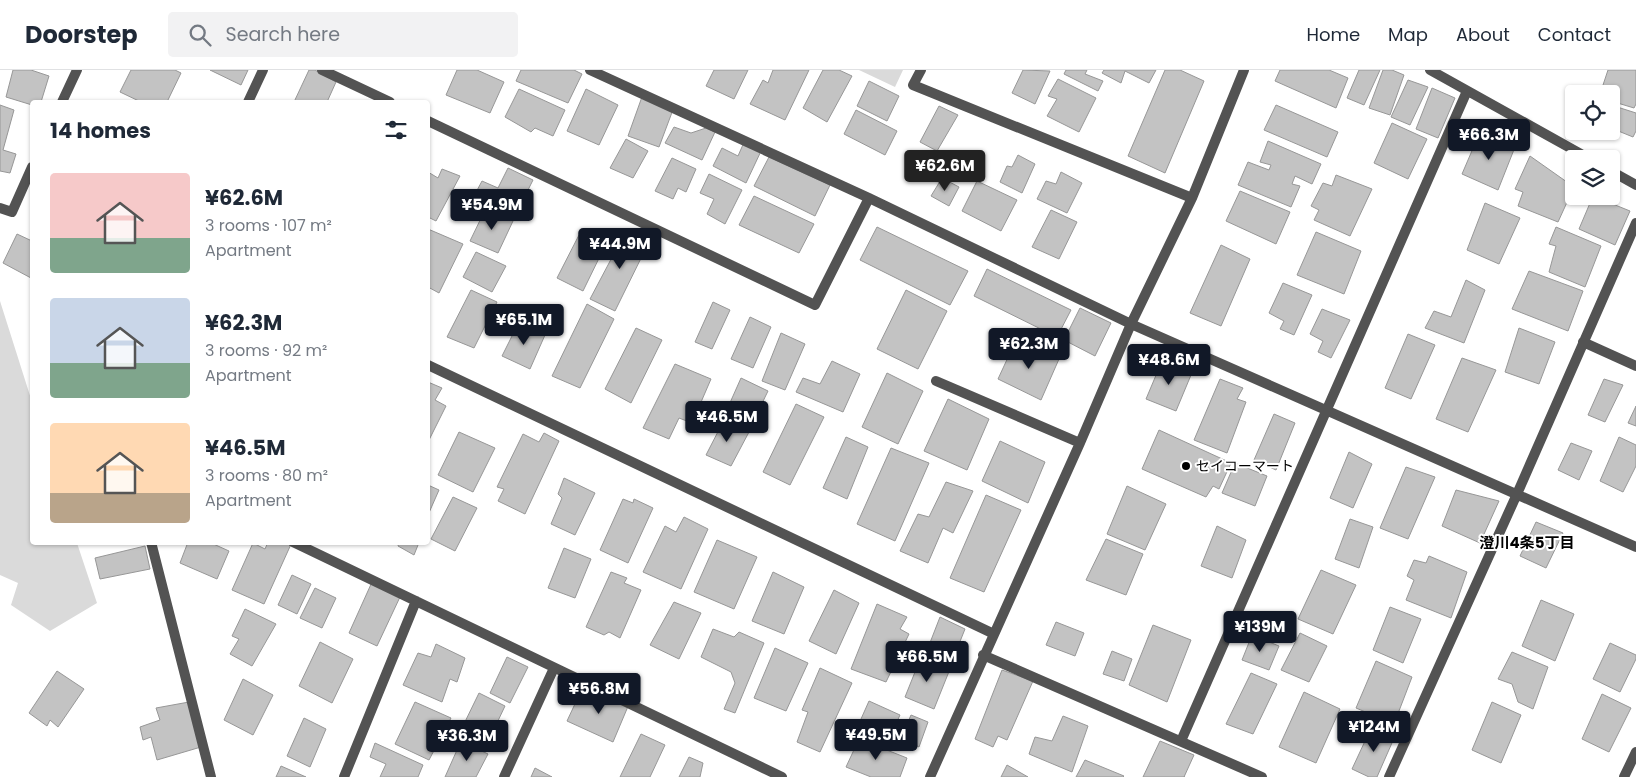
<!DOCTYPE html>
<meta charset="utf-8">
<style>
body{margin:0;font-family:Poppins,"Noto Sans JP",sans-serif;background:#f2f2f3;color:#1f2937;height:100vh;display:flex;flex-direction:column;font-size:19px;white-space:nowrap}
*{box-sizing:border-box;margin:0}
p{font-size:16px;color:#747a83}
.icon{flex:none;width:28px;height:28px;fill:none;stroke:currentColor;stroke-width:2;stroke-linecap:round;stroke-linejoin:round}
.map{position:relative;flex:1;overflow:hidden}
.drawer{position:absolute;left:30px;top:30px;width:400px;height:445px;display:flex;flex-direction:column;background:#fff;border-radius:5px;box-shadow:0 1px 4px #0004}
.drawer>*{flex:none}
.fabs{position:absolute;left:1565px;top:15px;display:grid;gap:10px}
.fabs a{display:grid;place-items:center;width:55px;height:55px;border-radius:5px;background:#fff;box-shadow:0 1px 4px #0004;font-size:25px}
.price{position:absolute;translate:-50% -42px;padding:0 11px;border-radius:5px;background:#111827;color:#fff;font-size:16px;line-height:32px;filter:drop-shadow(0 1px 2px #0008)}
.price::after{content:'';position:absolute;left:50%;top:30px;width:15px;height:11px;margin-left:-8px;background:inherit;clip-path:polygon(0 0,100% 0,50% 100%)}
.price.active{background:#222;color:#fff}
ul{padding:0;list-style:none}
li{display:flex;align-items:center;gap:15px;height:125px;padding:0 20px}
li span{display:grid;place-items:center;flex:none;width:140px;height:100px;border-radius:5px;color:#555}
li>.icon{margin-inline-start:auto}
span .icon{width:60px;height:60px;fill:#fffc;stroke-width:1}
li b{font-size:21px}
h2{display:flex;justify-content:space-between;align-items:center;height:60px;padding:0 20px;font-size:21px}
header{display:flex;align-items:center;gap:30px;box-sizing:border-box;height:70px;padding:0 25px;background:#fff;border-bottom:1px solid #e0e1e3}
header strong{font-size:24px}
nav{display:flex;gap:28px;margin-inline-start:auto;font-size:18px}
.search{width:350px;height:45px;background:#f2f2f3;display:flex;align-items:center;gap:12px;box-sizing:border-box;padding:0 18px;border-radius:5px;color:#747a83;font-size:19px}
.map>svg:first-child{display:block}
</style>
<header>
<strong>Doorstep</strong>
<div class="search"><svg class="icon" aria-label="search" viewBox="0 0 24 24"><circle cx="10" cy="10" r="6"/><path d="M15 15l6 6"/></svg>Search here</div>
<nav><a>Home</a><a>Map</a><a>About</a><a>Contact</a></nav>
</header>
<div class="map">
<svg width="1636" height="707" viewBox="0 0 1636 707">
<rect width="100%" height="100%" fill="#fff"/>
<path fill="#dadada" d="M859,0H903L895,17Z
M0,231L32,332V472L77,473L97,533L50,561L11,535L18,513L0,505Z"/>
<path fill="#c3c3c3" stroke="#979797" d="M13,0H31L49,6L41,32H32V35L6,27Z
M131,0H175L181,3L167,32H141L120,22Z
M210,0H248L241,15Z
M309,0H315L336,12L327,32H294Z
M457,0H477L504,12L490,43L446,25Z
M521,0H574L582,4L568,33L516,11Z
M714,0H748L734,29L706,16Z
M773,0H809L785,50L750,34L763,10L768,13Z
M823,0H839L852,6L827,52L803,38Z
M1023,0L1050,1L1035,34L1012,23Z
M1066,0H1087L1085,4L1103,11L1098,21L1064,4Z
M1104,0H1156L1149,13L1125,1L1121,13L1102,3Z
M1165,0H1180L1204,11L1165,103L1128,86Z
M1280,0H1329L1348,8L1336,38L1275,11Z
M1359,0H1380L1364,35L1347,28Z
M1383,0H1392L1404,5L1390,45L1369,38Z
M1608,0H1636V34L1634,38L1611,31V24H1600Z
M1058,9L1096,28L1079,62L1047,46L1057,29L1048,26Z
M1408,10L1428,17L1410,55L1391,47Z
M869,11L899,26L887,51L857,36Z
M1432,18L1455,28L1438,68L1416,59Z
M519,19L565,40L553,66L535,58L531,62L505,47Z
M586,19L618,35L599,75L567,61Z
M643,24L674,37L659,77L628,66Z
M0,35L14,40L3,80L16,84L10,103L0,101Z
M1276,35L1338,62L1327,87L1264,60Z
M1611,35L1636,43V61L1633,67L1611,58Z
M939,36L958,45L937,81L920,72Z
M856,40L897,61L885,85L844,64Z
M1392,53L1427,69L1408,109L1374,93Z
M674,57L691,63L706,58L715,62L702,90L665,73Z
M1480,62L1515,77L1498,120L1462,104Z
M626,69L648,81L633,108L610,98Z
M745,70L762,79L746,113L713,96L722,78L738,86Z
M1268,71L1321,94L1312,114L1295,106L1292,114L1300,116L1291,137L1238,115L1248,92L1269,100L1271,95L1260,92Z
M1018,85L1035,94L1022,123L1000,112L1007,96L1012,97Z
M1530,86L1574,117L1558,152L1518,136L1523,122L1515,119Z
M769,87L830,115L815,146L754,116Z
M672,88L696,99L686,122L678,118L673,129L655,121Z
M508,98L533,110L515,146L474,126L482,111L498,118Z
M442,99L460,106L436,151L428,147V102L438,108Z
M1061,102L1082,113L1067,143L1037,129L1046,111L1056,114Z
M709,104L742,120L725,154L707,144L714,129L700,123Z
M1336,105L1372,119L1350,166L1314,150L1319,140L1311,136L1323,113L1332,116Z
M942,108L959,117L949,136L931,126Z
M977,111L1017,130L1001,161L962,141Z
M1240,121L1290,142L1276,174L1226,151Z
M754,126L814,154L799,183L739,155Z
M1593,126L1630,141L1615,175L1579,159Z
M1485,133L1520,148L1499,194L1467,180Z
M485,140L513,151L498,183L470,171Z
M1051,140L1077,152L1059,189L1032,177Z
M877,157L968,201L950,235L860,190Z
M1556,157L1601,176L1585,217L1549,202L1556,176L1549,174Z
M428,159L463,174L439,223L428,217Z
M627,159L650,170L615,241L590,229Z
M1316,162L1361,181L1344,224L1297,205Z
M17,164L32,171V205L31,208L3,193Z
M579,165L605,176L583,221L557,208Z
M1221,175L1250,189L1221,256L1190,243Z
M476,182L506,196L492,222L463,207Z
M987,199L1071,240L1057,267L974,226Z
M1529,201L1583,221L1568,261L1512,239Z
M1466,210L1485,220L1464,273L1425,258L1434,241L1451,247Z
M1283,213L1312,225L1294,265L1280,259L1284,251L1269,243Z
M471,220L497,232L474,278L447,267Z
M906,220L947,241L918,299L877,279Z
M713,232L730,240L712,279L695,272Z
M587,234L614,249L580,318L552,306Z
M1080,238L1111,253L1095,286L1064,270Z
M1322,239L1350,250L1331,288L1318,282L1323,271L1310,264Z
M750,247L771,257L753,298L731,289Z
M518,254L545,265L530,299L502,286Z
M636,258L662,270L631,333L605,319Z
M1519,258L1555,272L1539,314L1505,302Z
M781,263L805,274L785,320L762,311Z
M1408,264L1435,275L1411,329L1385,318Z
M1016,270L1059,289L1041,330L998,309Z
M1462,288L1496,300L1468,362L1436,349Z
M832,291L860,304L843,342L796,322L803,308L820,314Z
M1162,291L1191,305L1176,341L1146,329Z
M675,294L711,309L692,353L679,348L669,369L643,358Z
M887,303L923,321L898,374L862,357Z
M741,308L768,321L751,356L725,344Z
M1220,309L1243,318L1237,329L1246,332L1227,383L1194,370Z
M1604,309L1623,315L1605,352L1588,345Z
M428,312L442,318L435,330L446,336L428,372Z
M948,329L989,349L967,400L924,381Z
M796,334L824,347L790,415L763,402Z
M1636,336V356L1628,353Z
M1274,344L1295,353L1276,400L1254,390Z
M724,350L749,362L731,396L706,385Z
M1159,360L1231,393L1219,419L1213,416L1206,427L1142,399Z
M459,362L495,378L473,422L438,405Z
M544,363L559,371L525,444L498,431L504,419L497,417L523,364L539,372Z
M846,367L868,377L847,429L823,418Z
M1619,367L1636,375V396L1623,422L1600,411Z
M1000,371L1045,392L1028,433L982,411Z
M1571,373L1592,381L1579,410L1558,400Z
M891,378L929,393L895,471L857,454Z
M1349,382L1372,394L1353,438L1330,428Z
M1235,393L1267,406L1255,436L1222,423Z
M1406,397L1435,407L1408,469L1380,458Z
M564,408L595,423L575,465L551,454L562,428L558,424Z
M946,412L973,421L953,463L943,458L928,493L900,481L918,444L929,447Z
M428,415L439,420L428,445Z
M1127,416L1166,434L1145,480L1107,464Z
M1456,420L1499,431L1480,473L1442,456Z
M986,425L1021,440L984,522L950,508Z
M453,427L477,438L455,481L431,469Z
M623,429L633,433L634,429L653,438L628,493L600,480Z
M684,447L708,459L681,519L643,502L665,456L676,462Z
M1350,449L1373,457L1359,498L1335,489Z
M1536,452L1563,463L1546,498L1520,486Z
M1217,456L1246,470L1232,508L1201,496Z
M1106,469L1143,484L1126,525L1086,510Z
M717,470L757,487L734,539L694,522Z
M188,472H209L229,481L217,509L180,493Z
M268,472H292L264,534L232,520L253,473L265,479Z
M399,472H415L418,475L414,485L398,476Z
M145,476L150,499L100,509L95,488Z
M564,478L591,489L575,528L548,518Z
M1429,486L1467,502L1451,548L1406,530L1414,510L1407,506L1414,490L1426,493Z
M1321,500L1356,515L1333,564L1298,549Z
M611,502L627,508L624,513L641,520L620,568L609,562L604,565L586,557Z
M773,502L804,517L784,564L752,551Z
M292,505L311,514L297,544L278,535Z
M372,512L400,527L377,576L349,563Z
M315,518L336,528L322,558L300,548Z
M834,520L859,533L836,584L809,571Z
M1541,530L1574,544L1555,591L1522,576Z
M674,532L701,543L679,589L650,575Z
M877,534L907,547L900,559L909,564L886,612L851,599Z
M1390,537L1421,549L1403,593L1373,580Z
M245,539L276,554L252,596L230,584L239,569L232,566Z
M940,547L965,559L951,594L926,583Z
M1056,552L1084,563L1075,586L1046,575Z
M1153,555L1191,570L1167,632L1129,615Z
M713,559L734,567L739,562L764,573L735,643L724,639L735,613L731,602L701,587Z
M1300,563L1327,576L1309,612L1281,600Z
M1252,565L1279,576L1269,600L1242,590Z
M320,572L353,589L332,633L299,616Z
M1610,573L1636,585V589L1620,622L1593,609Z
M436,574L465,588L457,612L450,609L442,632L403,615L418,583L431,587Z
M775,578L808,593L786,641L754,628Z
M1112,581L1132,589L1124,611L1103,604Z
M1512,582L1548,597L1533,639L1518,632L1512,614L1498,609Z
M507,587L528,597L510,633L490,623Z
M921,587L950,599L934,639L905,627Z
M1376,591L1412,607L1394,654L1356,638Z
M820,598L852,613L820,682L797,672L808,642L802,640Z
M1002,600L1033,611L1007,670L998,666L993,677L975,669Z
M57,601L84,619L58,657L50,650L47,656L29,643Z
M1251,603L1277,614L1253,664L1226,654Z
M243,609L273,625L253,665L224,650Z
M581,621L610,634L612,626L629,634L613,672L567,651Z
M1304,622L1340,639L1316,693L1279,677Z
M479,623L505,636L487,674L461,660Z
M1602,624L1631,638L1609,682L1582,669Z
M869,631L900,645L887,673L857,658Z
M189,632L201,677L157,690L151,667L143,670L140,657L160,650L156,638Z
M415,632L451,648L429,690L395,674Z
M1492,632L1521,645L1501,693L1472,680Z
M911,645L928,652L919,677L901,668Z
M1063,646L1088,656L1072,702L1029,684L1035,667L1052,671Z
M304,648L326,659L310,697L287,686Z
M1372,656L1395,666L1377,707H1369L1352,699Z
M641,664L665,675L650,707H620Z
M859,669L907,688L900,707H871L846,697Z
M461,671L488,684L476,707H445Z
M1160,671L1194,685L1184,707H1185H1143Z
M375,673L423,695L418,707H380L386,694L370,687Z
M689,687L703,693L700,707H679Z
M1085,690L1124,706L1123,707H1076Z
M1007,695L1028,707H1001Z
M281,696L306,707H276Z
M535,698L552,707H531Z"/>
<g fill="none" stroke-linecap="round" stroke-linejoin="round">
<path stroke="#535353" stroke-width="10" d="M322,0L390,32
M590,0L869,128L1131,254L1636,477
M921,0L913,15L1192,128
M1430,0L1590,89
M62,32L77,0
M248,32L263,0
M428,51L815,235L869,128
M1611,101L1636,115
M0,138L12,142L32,97
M1583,272L1636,296
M428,295L994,564
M936,311L1080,373
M151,472L211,707
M293,472L782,707
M983,585L1262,707
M1181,671L1467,21
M344,707L416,531
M504,707L554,598
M930,707L1080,373L1131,254L1192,128L1244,0
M1389,707L1517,424L1636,153
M1624,707L1636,682"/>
</g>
<circle fill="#000" stroke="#fff" stroke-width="2" cx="1186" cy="396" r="5"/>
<g text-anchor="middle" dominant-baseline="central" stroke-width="4" stroke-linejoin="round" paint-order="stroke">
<g font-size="14" fill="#000" stroke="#fff" text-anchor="start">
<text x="1196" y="396">セイコーマート</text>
</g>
<g font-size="15" font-weight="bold" fill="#000" stroke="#fff">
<text x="1527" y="472">澄川4条5丁目</text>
</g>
</g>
</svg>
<div class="fabs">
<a><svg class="icon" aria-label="locate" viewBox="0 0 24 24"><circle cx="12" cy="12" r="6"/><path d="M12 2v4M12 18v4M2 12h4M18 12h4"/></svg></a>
<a><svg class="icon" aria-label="layers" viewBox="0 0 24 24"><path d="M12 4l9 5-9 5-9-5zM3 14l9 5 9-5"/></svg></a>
</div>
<b class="price" style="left:1489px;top:91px">¥66.3M</b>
<b class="price active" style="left:945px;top:122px">¥62.6M</b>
<b class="price" style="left:492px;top:161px">¥54.9M</b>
<b class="price" style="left:620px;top:200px">¥44.9M</b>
<b class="price" style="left:524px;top:276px">¥65.1M</b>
<b class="price" style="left:1029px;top:300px">¥62.3M</b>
<b class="price" style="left:1169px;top:316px">¥48.6M</b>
<b class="price" style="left:727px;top:373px">¥46.5M</b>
<b class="price" style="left:1260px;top:583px">¥139M</b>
<b class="price" style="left:927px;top:613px">¥66.5M</b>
<b class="price" style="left:599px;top:645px">¥56.8M</b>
<b class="price" style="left:1374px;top:683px">¥124M</b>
<b class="price" style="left:876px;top:691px">¥49.5M</b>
<b class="price" style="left:467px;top:692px">¥36.3M</b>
<section class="drawer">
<h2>14 homes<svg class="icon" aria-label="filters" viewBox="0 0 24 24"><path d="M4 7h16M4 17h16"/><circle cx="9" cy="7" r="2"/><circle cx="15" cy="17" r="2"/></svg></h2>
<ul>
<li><span style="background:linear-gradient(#f6c9c9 65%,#7fa58c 0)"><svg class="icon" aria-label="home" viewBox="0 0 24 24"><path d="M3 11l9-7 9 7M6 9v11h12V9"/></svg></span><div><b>¥62.6M</b><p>3 rooms · 107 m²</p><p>Apartment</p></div></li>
<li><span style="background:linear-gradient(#c9d6e8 65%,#7fa58c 0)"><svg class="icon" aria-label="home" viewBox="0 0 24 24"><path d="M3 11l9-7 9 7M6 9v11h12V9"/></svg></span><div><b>¥62.3M</b><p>3 rooms · 92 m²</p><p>Apartment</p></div></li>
<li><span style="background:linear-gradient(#ffd9b3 70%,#b9a48a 0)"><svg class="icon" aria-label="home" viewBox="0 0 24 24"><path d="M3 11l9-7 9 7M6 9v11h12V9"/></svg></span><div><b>¥46.5M</b><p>3 rooms · 80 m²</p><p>Apartment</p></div></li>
</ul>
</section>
</div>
